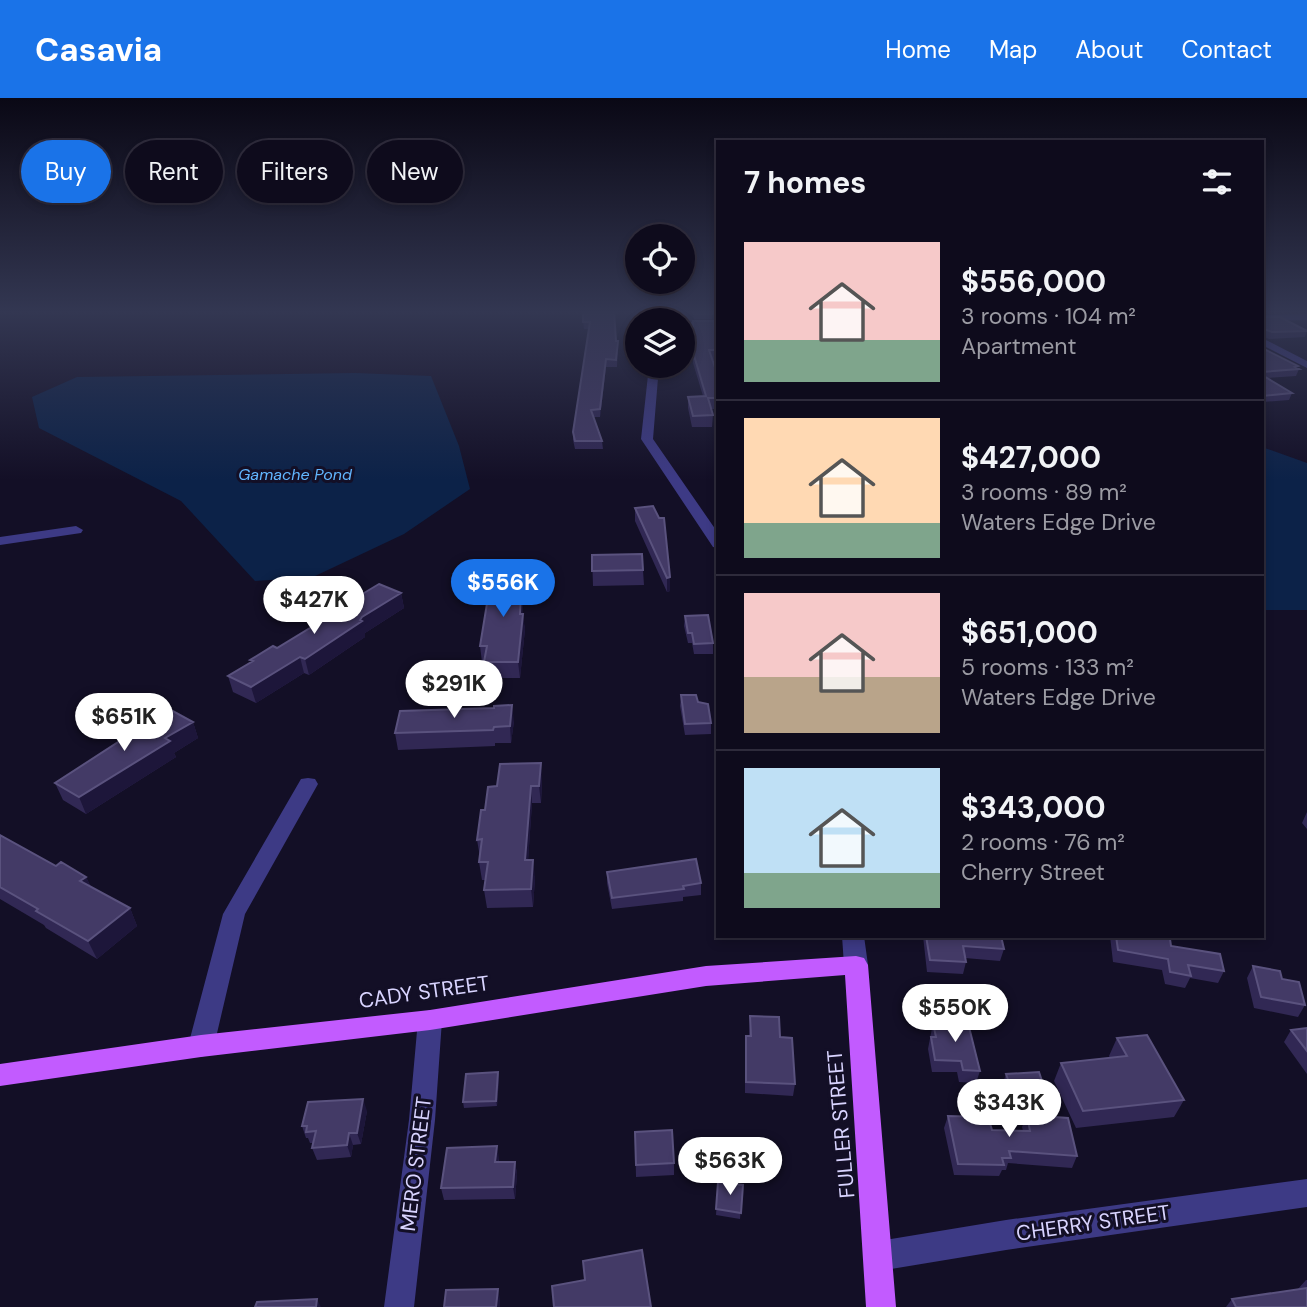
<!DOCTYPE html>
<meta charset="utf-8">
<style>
body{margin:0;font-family:"DM Sans",sans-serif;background:#171425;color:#f1f3f6;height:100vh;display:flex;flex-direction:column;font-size:26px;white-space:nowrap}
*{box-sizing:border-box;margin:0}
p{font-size:23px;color:#9b9ba3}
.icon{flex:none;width:38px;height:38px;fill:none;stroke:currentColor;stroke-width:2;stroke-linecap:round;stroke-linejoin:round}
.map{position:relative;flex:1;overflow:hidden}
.panel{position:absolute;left:716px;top:42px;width:548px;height:798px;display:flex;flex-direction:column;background:#0e0b1c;border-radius:0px;box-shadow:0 4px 10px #0003,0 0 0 2px #2e2b3b}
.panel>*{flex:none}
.banner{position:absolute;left:21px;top:42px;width:590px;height:63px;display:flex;gap:14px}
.controls{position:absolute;left:625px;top:126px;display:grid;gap:14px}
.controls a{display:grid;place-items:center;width:70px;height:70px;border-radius:50%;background:#0e0b1c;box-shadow:0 4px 10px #0003,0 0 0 2px #2e2b3b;font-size:35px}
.price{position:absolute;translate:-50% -60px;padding:0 16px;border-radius:24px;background:#fff;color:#222;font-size:23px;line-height:46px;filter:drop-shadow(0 2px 4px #0008)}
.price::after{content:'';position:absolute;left:50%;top:42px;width:21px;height:16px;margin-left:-10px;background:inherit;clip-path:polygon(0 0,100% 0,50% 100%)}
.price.current{background:#1a73e8;color:#fff}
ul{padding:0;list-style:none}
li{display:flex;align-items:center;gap:21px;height:175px;padding:0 28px}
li+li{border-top:2px solid #2e2b3b}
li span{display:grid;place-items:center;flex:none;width:196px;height:140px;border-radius:0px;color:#555}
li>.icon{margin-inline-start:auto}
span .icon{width:84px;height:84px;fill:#fffc;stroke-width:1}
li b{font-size:30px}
h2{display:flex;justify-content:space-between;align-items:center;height:84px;padding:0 28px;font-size:30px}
.pill{padding:0 24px;border-radius:32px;background:#0e0b1c;box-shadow:0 4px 10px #0003,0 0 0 2px #2e2b3b;font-size:24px;line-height:63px}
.pill.current{background:#1a73e8;color:#fff}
header{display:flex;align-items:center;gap:42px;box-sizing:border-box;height:98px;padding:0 35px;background:#1a73e8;color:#fff}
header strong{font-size:33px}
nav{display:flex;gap:38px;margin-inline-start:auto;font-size:24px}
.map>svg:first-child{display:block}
</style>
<header>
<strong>Casavia</strong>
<nav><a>Home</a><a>Map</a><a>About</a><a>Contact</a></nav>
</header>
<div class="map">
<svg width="1307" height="1209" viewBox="0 0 1307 1209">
<rect width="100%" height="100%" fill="#130f26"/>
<path fill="#0c2248" d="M355,275L431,278L459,348L470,391L404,436L313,479L255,483L181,403L39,330L32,299L77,279Z
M1262,349L1307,365V512H1262Z"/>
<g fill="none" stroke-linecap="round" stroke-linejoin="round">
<path fill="#3d3a85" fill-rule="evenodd" d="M1307,216V222L1262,223V217Z
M682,224H718V230H682Z
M1262,240L1307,263V270L1262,247Z
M649,268H659L653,341L718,435V450L713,449L641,341Z
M76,428L83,432L81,435L0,447V439Z
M308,680L315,681L318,686L245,816L214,948L210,956L201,959L192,956L188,948L223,816L301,681Z
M842,838H864L868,867L864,874L856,876L848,874L844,867Z
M430,912L439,915L442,922L435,1022L414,1209H384L409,1022L418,922L421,915Z
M1307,1081V1109L1006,1152L879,1173L868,1169L864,1158L868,1147L879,1143L1006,1122Z"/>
<path fill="#c25bff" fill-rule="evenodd" d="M856,858L864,860L868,867L896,1209H866L845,877L706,888L430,932L201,959L0,988V966L201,937L430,912L706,868Z"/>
</g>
<path fill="#312854" d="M582,213L616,243H618L617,269H606L600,319H594L602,343L603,351H575L573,342V334L589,231H584Z
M693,213H712V221H694Z
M1262,213V219L1307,233L1305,239L1269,241L1262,238V213H1263Z
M693,223L715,234H718V262H713L718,278V311H711L713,317L712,329H692L688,310V299L703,298L693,265Z
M1262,250L1299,271L1296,278L1267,280L1292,295L1289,302L1262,304Z
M653,408L670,493L667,494L635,423V410Z
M592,457L643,472L644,487L593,488Z
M522,474L524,489L522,516L525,531L520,580H486L485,564H482L480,548Z
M401,495L404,510L365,535V539L309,577L304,575L256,605L233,594L228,578L251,564L250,562L277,550L337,513L336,509L359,498Z
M685,518L713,545V556H694L692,545H688L684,528Z
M681,597L698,604L711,625V636L685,637L680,608Z
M514,623L511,645H495V648L398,652L395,635Z
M193,624L198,640L174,655L176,659L86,716L63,702L55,685Z
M542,682L541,705H532L528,762L535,780L533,809L487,810L484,792L486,782H482L479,764L480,759L477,742L485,712L497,688Z
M1307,714V731L1302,725Z
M0,737L56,768L86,779L91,789L130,810L137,828L97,861L46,830L44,827L0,801Z
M607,774L701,785V797L683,799V803L612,811L607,785Z
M923,838H1001L1004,851L1000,863L965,860L966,864L963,876L927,874Z
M1110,838H1152L1224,873L1218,885L1190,880L1185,890L1165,886L1162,872L1113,864Z
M1253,868L1282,881L1305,907L1298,919L1254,910L1247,880Z
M750,918L780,939L795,986L793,998L745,995V950L746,938H749Z
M953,919L980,973L976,985L959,984L957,974H932L928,951L933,925L951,926Z
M1307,930V976L1284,944L1291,932Z
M1117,940L1184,1002L1174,1019L1076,1030L1054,983L1061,965L1110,960L1109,958Z
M498,974L499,980L497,1008L464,1010L463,1004Z
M1006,976L1045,992L1043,998L1010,999L1004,982Z
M367,1013L361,1046L353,1047L351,1059L317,1062L312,1050L313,1045H310L308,1040H306L302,1028Z
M1027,1017L1077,1058L1072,1070L1008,1065L1006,1072H1002L999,1078L954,1077L944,1030L948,1018L992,1032L1023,1033L1022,1029Z
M635,1034L674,1065V1077L636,1079Z
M499,1060V1064H515L517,1076L515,1101L444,1102L441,1090Z
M718,1084L743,1087L740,1121L716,1117Z
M1306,1182H1307V1209H1226L1232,1201L1298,1191Z"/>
<path fill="#1d163a" d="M606,261V269L600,319V311Z
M522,474L524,489L522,531L520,516Z
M670,479V493L667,494V480Z
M401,495L404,510L365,535V539L309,577L305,561L362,519Z
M523,516L525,531L520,580L518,564Z
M300,559L304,575L256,605L251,589Z
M512,607L514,623L511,645L510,628Z
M193,624L198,640L174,655L176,659L86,716L79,699L165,640Z
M541,665L542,682L541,705L539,688Z
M531,688L532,705L527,780L525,762Z
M533,762L535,780L533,809L531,791Z
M86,779L94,796L80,783Z
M130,810L137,828L97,861L88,843Z
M498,974L499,980L497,1008L496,1003Z
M363,1001L367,1013L361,1046L357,1035Z
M349,1035L353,1047L351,1059L347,1047Z
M497,1048L499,1060L497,1076L495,1064Z
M515,1064L517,1076L515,1101L513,1089Z
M498,1191L500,1202V1209H496Z
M317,1201L321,1209H316Z"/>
<path fill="#433a66" stroke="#5a527e" stroke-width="2" d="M583,213H614L616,243H618L616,262L606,261L600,311L591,312L602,343H575L573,334L590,224H583Z
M693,213H712V216H694Z
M1262,213V219H1280L1307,233L1272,234L1264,231L1262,234Z
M693,223H714L715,234H718V252H709L718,278V300H708L713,317L693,318L688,299L706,298L693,254Z
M1262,250L1298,268L1295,269L1299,271L1262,274Z
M1262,277L1292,295L1262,298Z
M653,408L659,420H664L670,479L667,480L635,410Z
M642,456L643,472L592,473V457Z
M522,474L520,516H523L518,564H484L487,548H480L492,475Z
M379,486L401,495L362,519L360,522L362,523L305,561L300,559L251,589L228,578L253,563L250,562L273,548L277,550L341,511L336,509L356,497L359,498Z
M708,517L713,545L694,546L692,535H688L685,518Z
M681,597H696L698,604L708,606L711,625L685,626Z
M512,607L510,628L494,629L493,632L395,635L400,613L494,610V608Z
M169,611L193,624L165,640L170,643L79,699L55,685Z
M541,665L539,688H531L525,762H533L531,791L484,792L488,764H479L482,741L477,742L481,712H485L488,689L497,688L500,666Z
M0,737L56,768L61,764L86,779L80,783L130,810L88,843L36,813L38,811L0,789Z
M696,761L701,785L683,788L684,791L612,800L607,774Z
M926,838H1001L1004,851L963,848L966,864L930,862Z
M1116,838H1152L1170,841L1171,848L1220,856L1224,873L1188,867L1191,878L1170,874L1168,861L1118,852Z
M1253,868L1280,873L1282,881L1299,884L1305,907L1261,899Z
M966,917L980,973L963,972L961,963L935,962L931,939H936L933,925L954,926L953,919Z
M750,918L779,919L780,939L792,940L795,986L746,984V938H751Z
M1307,930V953L1291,932Z
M1147,937L1184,1002L1083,1013L1061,965L1127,958L1117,940Z
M498,974L496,1003L463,1004L466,976Z
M1039,974L1045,992L1012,993L1006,976Z
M363,1001L357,1035H349L347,1047L312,1050L316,1033L306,1034L307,1028H302L308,1004Z
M1027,1017L1068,1020L1077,1058L1009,1053L1011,1060H1002L1004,1067L958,1066L948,1018L988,1019L992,1032L1030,1033Z
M672,1032L674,1065L636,1067L635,1034Z
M497,1048L495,1064H515L513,1089L441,1090L447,1050Z
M718,1084L743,1087L741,1115L716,1111Z
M642,1152L651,1209H554L552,1188L585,1182L583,1163Z
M1307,1190V1209H1236L1232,1201Z
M498,1191L496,1209H444L446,1192Z
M317,1201L316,1209H255L257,1204Z"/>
<linearGradient id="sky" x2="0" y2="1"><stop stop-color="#0a0815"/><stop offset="0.56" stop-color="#333752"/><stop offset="1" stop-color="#333752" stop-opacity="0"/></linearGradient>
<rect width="1307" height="382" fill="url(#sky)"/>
<g text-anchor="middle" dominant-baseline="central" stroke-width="6" stroke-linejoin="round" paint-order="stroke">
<g font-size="16" font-style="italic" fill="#62b6ff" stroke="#130f26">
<text x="295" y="376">Gamache Pond</text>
</g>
<g font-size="21" fill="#d9d4ff" stroke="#130f26">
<text transform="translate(424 894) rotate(-8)">CADY STREET</text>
<text transform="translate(841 1026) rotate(-95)">FULLER STREET</text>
<text transform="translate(416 1066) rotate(-83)">MERO STREET</text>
<text transform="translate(1093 1125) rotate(-8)">CHERRY STREET</text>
</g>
</g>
</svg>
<div class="controls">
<a><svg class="icon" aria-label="locate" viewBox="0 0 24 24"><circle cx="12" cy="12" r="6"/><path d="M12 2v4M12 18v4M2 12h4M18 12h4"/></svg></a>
<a><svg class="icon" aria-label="layers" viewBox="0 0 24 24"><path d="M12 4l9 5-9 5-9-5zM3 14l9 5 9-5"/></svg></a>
</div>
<b class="price current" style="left:503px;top:521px">$556K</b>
<b class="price" style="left:314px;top:538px">$427K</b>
<b class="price" style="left:454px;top:622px">$291K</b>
<b class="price" style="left:124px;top:655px">$651K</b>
<b class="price" style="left:955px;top:946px">$550K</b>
<b class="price" style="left:1009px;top:1041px">$343K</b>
<b class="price" style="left:730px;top:1099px">$563K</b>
<div class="banner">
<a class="pill current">Buy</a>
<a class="pill">Rent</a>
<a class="pill">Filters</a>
<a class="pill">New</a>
</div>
<section class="panel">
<h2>7 homes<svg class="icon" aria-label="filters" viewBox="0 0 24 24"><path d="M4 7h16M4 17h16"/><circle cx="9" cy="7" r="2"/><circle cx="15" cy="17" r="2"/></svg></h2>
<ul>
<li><span style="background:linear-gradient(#f6c9c9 70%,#7fa58c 0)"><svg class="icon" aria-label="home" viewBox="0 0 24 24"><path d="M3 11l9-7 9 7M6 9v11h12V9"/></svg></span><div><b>$556,000</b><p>3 rooms · 104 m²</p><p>Apartment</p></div></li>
<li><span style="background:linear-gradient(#ffd9b3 75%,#7fa58c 0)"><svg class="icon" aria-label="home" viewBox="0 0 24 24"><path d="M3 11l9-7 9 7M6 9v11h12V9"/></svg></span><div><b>$427,000</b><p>3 rooms · 89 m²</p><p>Waters Edge Drive</p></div></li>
<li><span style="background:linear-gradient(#f6c9c9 60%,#b9a48a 0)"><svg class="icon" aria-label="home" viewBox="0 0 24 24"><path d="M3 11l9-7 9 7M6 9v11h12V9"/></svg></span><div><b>$651,000</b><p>5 rooms · 133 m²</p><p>Waters Edge Drive</p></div></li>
<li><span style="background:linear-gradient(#bfe0f5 75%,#7fa58c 0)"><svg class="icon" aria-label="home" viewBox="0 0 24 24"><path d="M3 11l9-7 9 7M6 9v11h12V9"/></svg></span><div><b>$343,000</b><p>2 rooms · 76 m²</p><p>Cherry Street</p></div></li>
</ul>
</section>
</div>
